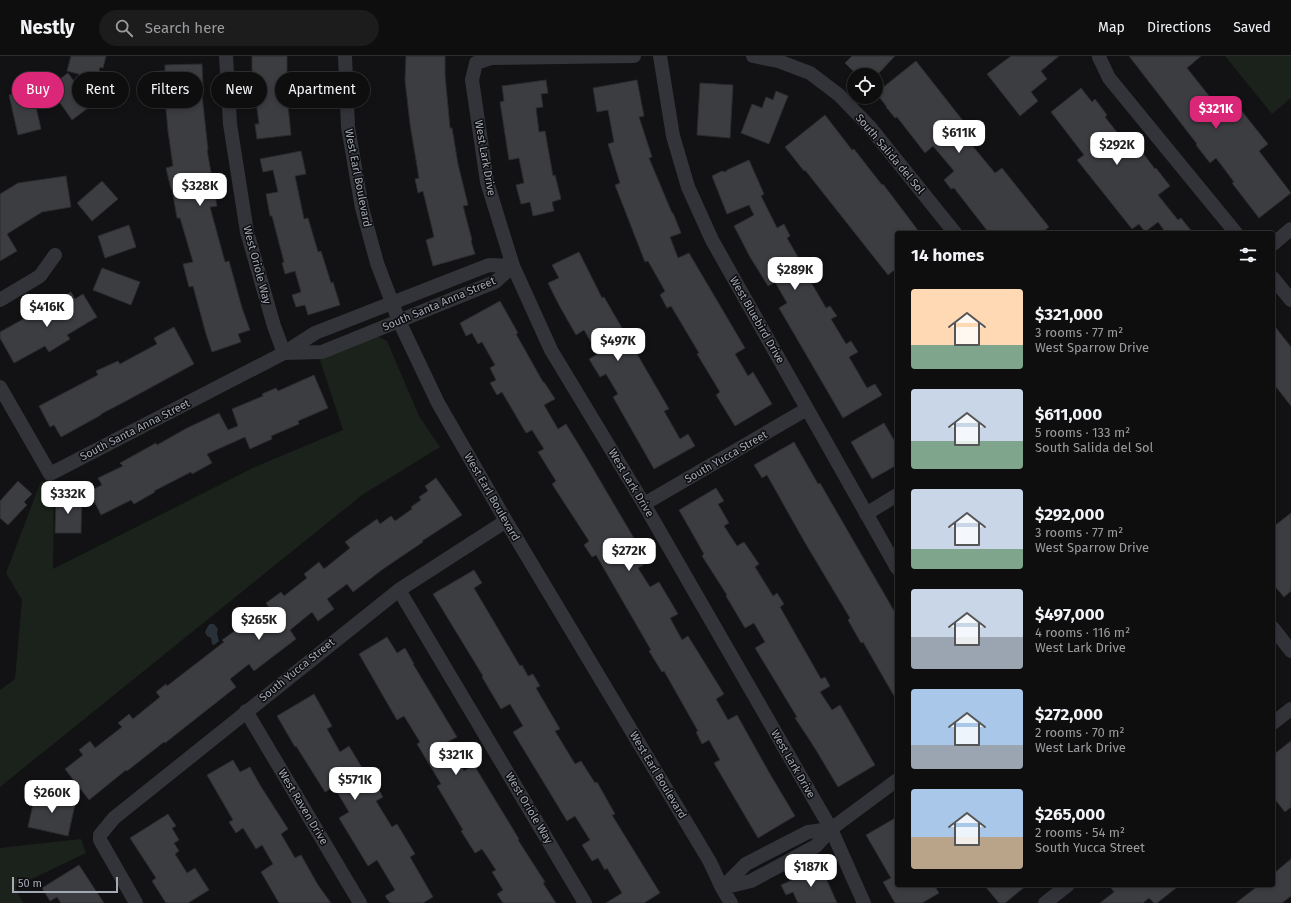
<!DOCTYPE html>
<meta charset="utf-8">
<style>
body{margin:0;font-family:"Fira Sans",sans-serif;background:#1c1c1d;color:#f1f3f6;height:100vh;display:flex;flex-direction:column;font-size:15px;white-space:nowrap}
*{box-sizing:border-box;margin:0}
p{font-size:13px;color:#9b9c9e}
.icon{flex:none;width:22px;height:22px;fill:none;stroke:currentColor;stroke-width:2;stroke-linecap:round;stroke-linejoin:round}
.map{position:relative;flex:1;overflow:hidden}
.side{position:absolute;left:895px;top:175px;width:380px;height:656px;display:flex;flex-direction:column;background:#0e0e0f;border-radius:4px;box-shadow:0 2px 6px #0003,0 0 0 1px #2e2e2f}
.side>*{flex:none}
.top-card{position:absolute;left:12px;top:16px;width:380px;height:36px;display:flex;gap:8px}
.tools{position:absolute;left:847px;top:12px;display:grid;gap:8px}
.tools a{display:grid;place-items:center;width:36px;height:36px;border-radius:50%;background:#0e0e0f;box-shadow:0 2px 6px #0003,0 0 0 1px #2e2e2f;font-size:20px}
.scale{position:absolute;left:12px;bottom:10px;width:106px;box-sizing:border-box;padding-left:4px;border:2px solid #a3a9b5;border-top:0;font-size:11px;line-height:14px;white-space:nowrap;color:#a3a9b5;-webkit-text-stroke:3px #0d0d0f;paint-order:stroke}
.price{position:absolute;translate:-50% -34px;padding:0 9px;border-radius:8px;background:#fff;color:#222;font-size:13px;line-height:26px;filter:drop-shadow(0 1px 2px #0008)}
.price::after{content:'';position:absolute;left:50%;top:24px;width:12px;height:9px;margin-left:-6px;background:inherit;clip-path:polygon(0 0,100% 0,50% 100%)}
.price.current{background:#db2777;color:#fff}
ul{padding:0;list-style:none}
li{display:flex;align-items:center;gap:12px;height:100px;padding:0 16px}
li span{display:grid;place-items:center;flex:none;width:112px;height:80px;border-radius:4px;color:#555}
li>.icon{margin-inline-start:auto}
span .icon{width:48px;height:48px;fill:#fffc;stroke-width:1}
li b{font-size:17px}
h2{display:flex;justify-content:space-between;align-items:center;height:48px;padding:0 16px;font-size:17px}
.chip{padding:0 14px;border-radius:18px;background:#0e0e0f;box-shadow:0 2px 6px #0003,0 0 0 1px #2e2e2f;font-size:14px;line-height:36px}
.chip.current{background:#db2777;color:#fff}
header{display:flex;align-items:center;gap:24px;box-sizing:border-box;height:56px;padding:0 20px;background:#0e0e0f;border-bottom:1px solid #2e2e2f}
header strong{font-size:19px}
nav{display:flex;gap:22px;margin-inline-start:auto;font-size:14px}
.search{width:280px;height:36px;background:#1c1c1d;display:flex;align-items:center;gap:10px;box-sizing:border-box;padding:0 14px;border-radius:22px;color:#9b9c9e;font-size:15px}
.map>svg:first-child{display:block}
</style>
<header>
<strong>Nestly</strong>
<div class="search"><svg class="icon" aria-label="search" viewBox="0 0 24 24"><circle cx="10" cy="10" r="6"/><path d="M15 15l6 6"/></svg>Search here</div>
<nav><a>Map</a><a>Directions</a><a>Saved</a></nav>
</header>
<div class="map">
<svg width="1291" height="847" viewBox="0 0 1291 847">
<rect width="100%" height="100%" fill="#121214"/>
<path fill="#1a221b" d="M1225,0H1291V42L1272,58Z
M377,280L387,285L419,360L440,391L362,439L0,731V634L15,623L22,544L6,517L41,425L54,427L53,513L255,411L343,374L319,301Z
M81,783L86,797L15,831L23,847H0V792Z"/>
<path fill="#283138" d="M210,568H214L218,573L217,578L219,585L214,589L212,588L211,582L207,580L205,576L208,570Z"/>
<path fill="#3c3d41" stroke="#2c2c30" d="M71,0H106L103,12L100,11L97,23L67,15Z
M252,0H287V21H285L291,79L257,83L255,68H259L252,14Z
M406,0H445V19L450,72H452L458,108L468,149L463,150L472,184L471,185L475,198L433,210L426,184L434,181L432,172L423,135L418,137L415,123L419,122L410,68L405,24Z
M852,0H895L877,19H857L845,7Z
M1011,0H1059L1041,15L1047,23L1031,36L1038,45L1020,60L987,18Z
M1129,0H1201L1187,12L1228,64L1241,54L1268,88L1259,95L1291,137L1259,162L1232,127L1234,126L1216,102L1210,107L1196,89L1197,88Z
M916,5L964,66L957,71L995,117L1002,112L1049,171L1041,177H989L954,132L951,133L944,124L954,115L933,90L925,97L897,61L895,62L886,51H887L876,37Z
M202,8L203,30H201L208,94H207L217,150L210,151L225,206L229,205L242,252L250,274L238,278L241,286L212,296L206,278L193,230L189,231L183,208L193,206L180,162H177L172,133H171L166,112L173,110L168,75L164,31H160L159,15H165V9Z
M68,17L92,49L72,64L49,31Z
M546,24L548,37L541,38L543,51L536,52L539,76L545,75L553,120L555,119L561,143L552,146L554,155L533,160L530,146L521,148L516,129L524,127L519,102L509,104L500,46L504,45L502,30Z
M637,24L644,60L639,61L652,101L649,102L672,157H673L681,177L670,181L678,202L689,197L745,292L735,298L748,320L753,316L772,348L735,370L716,339L720,336L697,298L699,297L671,250L667,252L660,239L665,235L648,205L645,206L615,129L620,127L608,88L614,86L608,54L597,56L593,32Z
M700,27L733,29L730,82L697,79Z
M1081,32L1092,46L1095,43L1107,59L1105,61L1127,89L1133,84L1155,113L1156,112L1170,130L1158,139L1178,164L1181,162L1193,177H1166L1158,166L1145,176L1139,168L1132,173L1077,104L1084,99L1051,56Z
M32,34L41,73L18,79L9,39Z
M776,35L788,40L769,88L741,77L752,48L762,52L766,41L773,44Z
M825,59L852,94L854,93L882,129L883,128L920,177H897V212L888,219L805,114L804,115L785,91Z
M301,95L306,118L295,120L304,163L308,162L318,196L321,195L331,227L333,226L340,249L308,259L305,249L296,251L292,239L301,236L295,215L285,218L282,207L284,206L272,160H270L266,138L278,136L273,114L263,116L260,103Z
M749,104L764,138L761,140L777,172L784,168L790,180L787,182L806,215L805,216L826,252L830,250L837,260L831,263L846,288L851,285L858,296L849,301L867,332L875,328L882,339L843,362L779,252L787,247L775,226L768,230L750,201L734,170L754,159L749,149L727,158L712,120L722,115L726,116L727,114Z
M66,120L71,151L42,156L7,178L17,195L0,205V138L18,127Z
M102,125L118,143L92,165L77,147Z
M129,169L136,191L105,202L98,180Z
M579,196L602,242L604,241L669,353L664,355L680,383L688,378L695,390L654,413L613,341L618,338L606,318L600,321L589,303L598,298L584,274L576,279L559,249L548,227L559,222L552,209Z
M102,212L140,226L131,249L93,234Z
M71,236L75,243L83,238L97,261L67,279L70,283L49,296L45,290L14,307L0,282V276L27,261L26,259L39,252L44,260L62,249L59,243Z
M500,245L518,277L516,278L543,326H544L555,343L544,349L558,373L566,368L585,399L648,506L638,512L650,531L659,526L678,558L670,562L682,584L688,580L724,638L716,643L728,664L737,659L770,718L795,760L758,782L714,707L720,704L709,684L702,688L696,676L698,675L664,615L662,616L649,595L651,594L596,499L592,501L584,489L589,485L552,428L556,425L538,396L544,393L532,374L526,377L502,336L497,339L490,327L496,324L490,312L495,309L482,286L478,288L472,277L466,280L460,267Z
M1273,268L1291,291V350L1273,327Z
M174,271L194,308L126,345L101,358V359L61,381L54,369L50,371L39,350L98,319L96,315L118,305L120,308L157,288L154,282Z
M314,319L328,352L298,365L299,368L271,380L272,383L250,393L245,381L207,398L212,407L192,418L191,416L154,435L155,436L134,448L131,444L101,459L89,435L102,429L98,422L123,410L120,407L156,387L157,389L187,372L219,357L228,374L238,370L232,353L263,340L262,338L276,332L278,335Z
M884,367L897,389V409L872,423L851,386Z
M794,386L818,428L820,427L897,560V645L863,586L861,587L848,564L850,562L804,485L767,419L762,422L754,409Z
M436,422L462,459L422,485L423,486L383,513L353,536L347,528L327,543L334,553L318,565L312,556L290,574L296,583L254,615L249,608L230,623L236,631L165,687L164,686L127,715L126,714L89,744L65,713L83,699L79,694L90,685L95,692L122,671L118,667L129,658L133,663L160,641L156,636L166,628L167,630L224,586L222,584L243,569L245,572L270,553L266,547L281,536L284,540L307,522L304,518L319,506L324,513L350,492L345,486L353,480L377,463L380,468L391,460L395,465L412,453L411,451L421,444L419,441L428,435L425,430Z
M18,425L32,438L24,446L27,449L8,469L0,462V445Z
M716,432L724,445L718,448L729,467L724,470L737,490L744,486L759,508L755,511L773,540L777,537L784,548L780,551L821,623L825,621L830,630L820,636L832,654L840,649L875,709L838,731L816,694L807,680L795,662L797,661L755,592L765,586L754,567L745,572L726,540L727,539L702,500L704,498L679,454Z
M56,441H82L81,477H55Z
M1291,457V535L1284,541L1273,528V471Z
M474,514L482,527L474,532L520,610L522,609L528,620L533,618L540,630L536,632L560,673L555,675L575,708L581,705L595,727L597,726L615,758L612,759L660,837L644,847H606L622,837L607,812L605,814L598,802L592,805L582,789L590,784L575,760L567,765L513,676L523,670L510,648L501,653L482,621L483,620L433,538Z
M387,581L397,597L405,592L414,608H413L457,681L447,686L464,715L474,709L519,783L518,784L545,826L543,827L556,847H503L497,838L503,834L492,816L496,814L482,793L475,797L461,775L463,774L437,730L441,728L417,688L420,686L404,660L397,664L359,598Z
M314,638L332,670L327,673L340,696L349,690L370,725L373,724L383,741L376,745L392,771L397,768L415,798L410,801L433,841L423,847H390L385,840L395,834L377,804L368,810L339,762L349,756L334,731L325,736L296,690L295,691L277,660Z
M1291,685V751L1285,756L1273,741V699Z
M233,704L240,716L250,711L260,729L288,773L281,778L295,802L301,799L318,829L331,847H279L261,816L273,808L262,789L256,793L243,772L236,777L229,766L233,764L207,719Z
M36,735L76,744L68,780L28,771Z
M168,758L176,770L172,772L179,784L174,787L179,795L175,798L187,817L195,812L209,834L188,847H166L152,825L156,822L130,782Z
M897,761V829H934L939,837L922,847H895L883,826L891,822L866,779Z
M1291,803V840L1282,847H1236L1259,829H1273V818Z
M79,809L104,847H61L57,841L50,845L42,832Z
M821,811L837,847H798L793,836L786,839L781,829Z
M984,829H1027L1005,847H999Z
M1109,829H1180L1157,847H1154L1149,842L1143,847H1100L1114,836Z"/>
<g fill="none" stroke-linecap="round" stroke-linejoin="round">
<path stroke="#333439" stroke-width="14" d="M226,0L230,68L247,176L274,270L284,297
M345,0L348,71L362,152L377,207L399,265L438,347L506,465L710,806L722,832L731,847
M634,0L491,2L476,7L472,24L487,126L513,210L551,294L644,448L831,773L864,847
M660,0L673,80L688,131L712,184L897,512
M753,0L778,5L810,17L839,39L869,70L955,177
M1100,0L1099,1L1109,22L1236,177
M1273,188L1291,173
M1273,222L1291,244
M0,244L40,220L55,199
M284,297L322,296L495,226L513,210
M0,331L50,418L284,297L315,277L489,209L513,210
M644,448L807,353
M866,458L897,439
M399,534L585,847
M1273,572L1291,595
M246,655L360,847
M1273,667L1291,653
M723,831L746,808L808,776L831,773
M722,832L751,825L816,790L831,773L897,724
M136,847L100,784V779L114,762L399,534L506,465
M1045,847L1068,829"/>
</g>
<g text-anchor="middle" dominant-baseline="central" stroke-width="3" stroke-linejoin="round" paint-order="stroke">
<g font-size="11" fill="#a3a9b5" stroke="#0d0d0f">
<text transform="translate(890 98) rotate(50)">South Salida del Sol</text>
<text transform="translate(485 102) rotate(80)">West Lark Drive</text>
<text transform="translate(358 122) rotate(79)">West Earl Boulevard</text>
<text transform="translate(257 209) rotate(75)">West Oriole Way</text>
<text transform="translate(439 248) rotate(-23)">South Santa Anna Street</text>
<text transform="translate(757 264) rotate(60)">West Bluebird Drive</text>
<text transform="translate(135 374) rotate(-27)">South Santa Anna Street</text>
<text transform="translate(726 401) rotate(-30)">South Yucca Street</text>
<text transform="translate(631 427) rotate(59)">West Lark Drive</text>
<text transform="translate(492 441) rotate(60)">West Earl Boulevard</text>
<text transform="translate(297 614) rotate(-39)">South Yucca Street</text>
<text transform="translate(793 708) rotate(60)">West Lark Drive</text>
<text transform="translate(658 719) rotate(59)">West Earl Boulevard</text>
<text transform="translate(303 751) rotate(59)">West Raven Drive</text>
<text transform="translate(529 752) rotate(59)">West Oriole Way</text>
</g>
</g>
</svg>
<div class="tools">
<a><svg class="icon" aria-label="locate" viewBox="0 0 24 24"><circle cx="12" cy="12" r="6"/><path d="M12 2v4M12 18v4M2 12h4M18 12h4"/></svg></a>
</div>
<div class="scale">50 m</div>
<b class="price current" style="left:1216px;top:74px">$321K</b>
<b class="price" style="left:959px;top:98px">$611K</b>
<b class="price" style="left:1117px;top:110px">$292K</b>
<b class="price" style="left:200px;top:151px">$328K</b>
<b class="price" style="left:795px;top:235px">$289K</b>
<b class="price" style="left:47px;top:272px">$416K</b>
<b class="price" style="left:618px;top:306px">$497K</b>
<b class="price" style="left:68px;top:459px">$332K</b>
<b class="price" style="left:629px;top:516px">$272K</b>
<b class="price" style="left:259px;top:585px">$265K</b>
<b class="price" style="left:456px;top:720px">$321K</b>
<b class="price" style="left:355px;top:745px">$571K</b>
<b class="price" style="left:52px;top:758px">$260K</b>
<b class="price" style="left:811px;top:832px">$187K</b>
<div class="top-card">
<a class="chip current">Buy</a>
<a class="chip">Rent</a>
<a class="chip">Filters</a>
<a class="chip">New</a>
<a class="chip">Apartment</a>
</div>
<section class="side">
<h2>14 homes<svg class="icon" aria-label="filters" viewBox="0 0 24 24"><path d="M4 7h16M4 17h16"/><circle cx="9" cy="7" r="2"/><circle cx="15" cy="17" r="2"/></svg></h2>
<ul>
<li><span style="background:linear-gradient(#ffd9b3 70%,#7fa58c 0)"><svg class="icon" aria-label="home" viewBox="0 0 24 24"><path d="M3 11l9-7 9 7M6 9v11h12V9"/></svg></span><div><b>$321,000</b><p>3 rooms · 77 m²</p><p>West Sparrow Drive</p></div></li>
<li><span style="background:linear-gradient(#c9d6e8 65%,#7fa58c 0)"><svg class="icon" aria-label="home" viewBox="0 0 24 24"><path d="M3 11l9-7 9 7M6 9v11h12V9"/></svg></span><div><b>$611,000</b><p>5 rooms · 133 m²</p><p>South Salida del Sol</p></div></li>
<li><span style="background:linear-gradient(#c9d6e8 75%,#7fa58c 0)"><svg class="icon" aria-label="home" viewBox="0 0 24 24"><path d="M3 11l9-7 9 7M6 9v11h12V9"/></svg></span><div><b>$292,000</b><p>3 rooms · 77 m²</p><p>West Sparrow Drive</p></div></li>
<li><span style="background:linear-gradient(#c9d6e8 60%,#9aa5b1 0)"><svg class="icon" aria-label="home" viewBox="0 0 24 24"><path d="M3 11l9-7 9 7M6 9v11h12V9"/></svg></span><div><b>$497,000</b><p>4 rooms · 116 m²</p><p>West Lark Drive</p></div></li>
<li><span style="background:linear-gradient(#a9c7e8 70%,#9aa5b1 0)"><svg class="icon" aria-label="home" viewBox="0 0 24 24"><path d="M3 11l9-7 9 7M6 9v11h12V9"/></svg></span><div><b>$272,000</b><p>2 rooms · 70 m²</p><p>West Lark Drive</p></div></li>
<li><span style="background:linear-gradient(#a9c7e8 60%,#b9a48a 0)"><svg class="icon" aria-label="home" viewBox="0 0 24 24"><path d="M3 11l9-7 9 7M6 9v11h12V9"/></svg></span><div><b>$265,000</b><p>2 rooms · 54 m²</p><p>South Yucca Street</p></div></li>
</ul>
</section>
</div>
